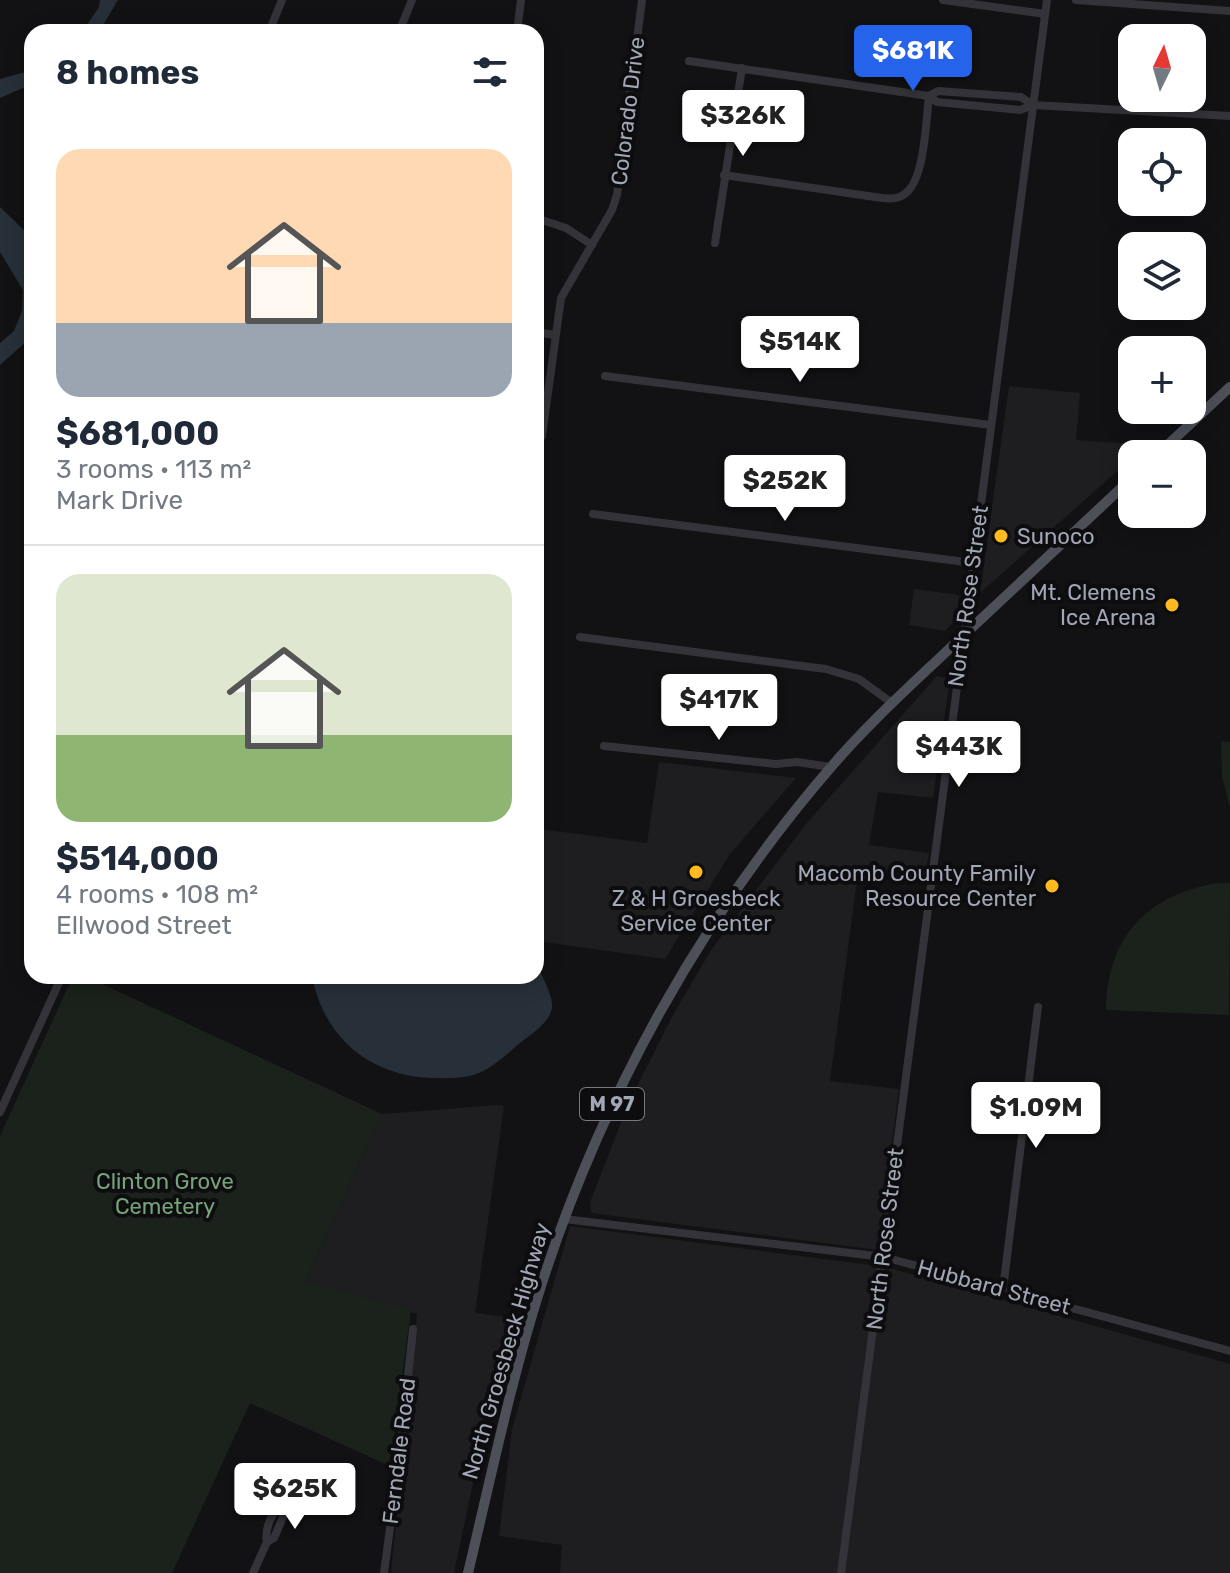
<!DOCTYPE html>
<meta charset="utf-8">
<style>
body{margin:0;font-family:Rubik,sans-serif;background:#f6f6f7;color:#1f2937;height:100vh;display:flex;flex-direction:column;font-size:30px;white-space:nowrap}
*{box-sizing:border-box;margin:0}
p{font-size:26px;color:#747a83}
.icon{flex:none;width:44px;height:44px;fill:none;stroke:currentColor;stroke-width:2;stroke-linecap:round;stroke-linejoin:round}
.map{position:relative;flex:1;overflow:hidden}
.sheet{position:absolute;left:24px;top:24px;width:520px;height:960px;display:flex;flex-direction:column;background:#fff;border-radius:24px;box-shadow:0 4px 20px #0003}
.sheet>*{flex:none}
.needle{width:52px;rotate:5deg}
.tools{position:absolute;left:1118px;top:24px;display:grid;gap:16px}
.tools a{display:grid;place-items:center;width:88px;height:88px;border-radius:16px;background:#fff;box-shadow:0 4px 20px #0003;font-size:40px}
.price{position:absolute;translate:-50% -68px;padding:0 18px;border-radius:8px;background:#fff;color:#222;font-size:26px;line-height:52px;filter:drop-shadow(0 2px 4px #0008)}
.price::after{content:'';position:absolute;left:50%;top:48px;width:24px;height:18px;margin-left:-12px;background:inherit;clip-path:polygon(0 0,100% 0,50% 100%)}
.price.current{background:#2563eb;color:#fff}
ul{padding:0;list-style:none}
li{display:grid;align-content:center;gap:16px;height:424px;padding:0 32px}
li+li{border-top:2px solid #e0e1e3}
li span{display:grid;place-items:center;height:248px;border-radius:24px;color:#555}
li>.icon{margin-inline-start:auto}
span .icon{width:144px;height:144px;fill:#fffc;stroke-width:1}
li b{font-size:34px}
h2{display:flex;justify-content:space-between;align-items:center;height:96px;padding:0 32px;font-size:34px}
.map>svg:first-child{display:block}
</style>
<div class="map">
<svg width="1230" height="1573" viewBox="0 0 1230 1573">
<rect width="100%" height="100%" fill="#121214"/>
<path fill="#1e1e21" d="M1009,386L1080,393L1076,440L1147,445L1137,454H1132V458L980,593Z
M914,589L959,595L957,618L945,631L909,625Z
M937,676L950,679L933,798L878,792L869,845L929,853L924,880L858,873L830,1081L899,1089L878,1250L591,1213L590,1202L630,1100L672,1017L711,950L806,824Z
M659,762L796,778L730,854L665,959L536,941V859L540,829L647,843Z
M498,1105L504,1106L475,1313L513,1318L481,1445L454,1573H391L417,1314L306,1281L382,1114Z
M570,1226L886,1267L1230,1364V1573H560L562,1545L499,1536L512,1429Z"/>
<path fill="#1a221b" d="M1221,741L1230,742V807L1222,777Z
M1217,883H1230L1229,1015L1106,1010C1107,937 1147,895 1217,883Z
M73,976H85L382,1114L306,1281L411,1310L390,1466L250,1403L172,1573H0V1136Z"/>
<path fill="#273039" d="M100,0H118L99,32H82L99,7Z
M32,70V84L0,98V79Z
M0,207L28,234L32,243V330L28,340L0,365V343L14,331L22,311L23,290L0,252Z
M536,970L541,973C545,983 553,997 552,1007C551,1022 531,1034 520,1043C505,1055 489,1072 469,1076C457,1079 444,1078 432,1078C370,1076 324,1038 312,976H536Z"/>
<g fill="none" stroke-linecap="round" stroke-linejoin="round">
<path stroke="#333339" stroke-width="8" d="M943,0L1045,14
M1076,0L1230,11
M269,32L282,0
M399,32L412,0
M517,32L521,0
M689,61L929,96C926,119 925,178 906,193C899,199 891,199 882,198L724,175
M1033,105L1021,97L938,91L929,96L937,102L1020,110L1033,105L1230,116
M536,218L566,228L592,245
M715,243L742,68
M536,332L555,335
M605,376L991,425
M536,445L542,436L561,298L612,210L617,195L642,0
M593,514L973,563
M580,637L826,669L859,679L892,703
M604,746L776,764L797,762L831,767
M0,1112L62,976
M564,1219L884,1257L1230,1351
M1003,1289L1038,1007
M267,1542C264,1528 273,1509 285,1502
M253,1573L267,1542L274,1538L286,1510L285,1502L294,1482
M384,1573L399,1461L413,1329
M841,1573L1047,0"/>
<path stroke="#4e5059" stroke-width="10" d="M1158,454L1230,387
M468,1573C491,1477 511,1380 541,1286C602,1096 702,916 832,766C868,724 909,687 949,649C1010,592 1071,535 1132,478"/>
</g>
<g fill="#ffba1f" stroke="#0d0d0f" stroke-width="3">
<circle cx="1001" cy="536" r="8"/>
<circle cx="1172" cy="605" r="8"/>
<circle cx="696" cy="872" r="8"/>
<circle cx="1052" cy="886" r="8"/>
</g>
<g text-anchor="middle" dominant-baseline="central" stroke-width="8" stroke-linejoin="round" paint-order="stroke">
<rect fill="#0d0d0f" stroke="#757984" stroke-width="2" x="580" y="1088" width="64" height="32" rx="6"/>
<g font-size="20" font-weight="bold" fill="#a2a7b6">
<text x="612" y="1104">M 97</text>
</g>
<g font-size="22" fill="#a2a7b6" stroke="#0d0d0f">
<text transform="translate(628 111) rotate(-83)">Colorado Drive</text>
<text transform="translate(968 596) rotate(-82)">North Rose Street</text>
<text transform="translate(885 1239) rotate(-83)">North Rose Street</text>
<text transform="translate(994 1287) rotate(15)">Hubbard Street</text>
<text transform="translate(506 1351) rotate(-74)">North Groesbeck Highway</text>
<text transform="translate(399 1451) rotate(-83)">Ferndale Road</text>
</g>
<g font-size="22" fill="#a2a7b6" stroke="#0d0d0f" text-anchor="end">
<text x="1017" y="536" text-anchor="start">Sunoco</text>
<text x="1156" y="592">Mt. Clemens<tspan x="1156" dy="25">Ice Arena</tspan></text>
<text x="1036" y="873">Macomb County Family<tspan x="1036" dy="25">Resource Center</tspan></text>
<text x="696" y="898" text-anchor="middle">Z &amp; H Groesbeck<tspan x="696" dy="25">Service Center</tspan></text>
</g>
<g font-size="22" fill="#77a37b" stroke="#0d0d0f">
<text x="165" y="1181">Clinton Grove<tspan x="165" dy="25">Cemetery</tspan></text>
</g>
</g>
</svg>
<div class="tools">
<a><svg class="needle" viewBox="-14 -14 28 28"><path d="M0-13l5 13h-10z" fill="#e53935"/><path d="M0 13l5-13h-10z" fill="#747a83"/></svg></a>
<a><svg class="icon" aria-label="locate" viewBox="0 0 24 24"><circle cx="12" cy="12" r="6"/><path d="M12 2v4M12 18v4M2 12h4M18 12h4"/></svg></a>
<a><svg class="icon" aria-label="layers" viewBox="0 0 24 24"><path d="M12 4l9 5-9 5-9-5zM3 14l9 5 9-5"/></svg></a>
<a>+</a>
<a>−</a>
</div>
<b class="price current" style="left:913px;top:93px">$681K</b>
<b class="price" style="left:743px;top:158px">$326K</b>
<b class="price" style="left:800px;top:384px">$514K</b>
<b class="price" style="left:785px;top:523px">$252K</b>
<b class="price" style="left:719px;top:742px">$417K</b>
<b class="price" style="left:959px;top:789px">$443K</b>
<b class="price" style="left:1036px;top:1150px">$1.09M</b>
<b class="price" style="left:295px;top:1531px">$625K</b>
<section class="sheet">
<h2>8 homes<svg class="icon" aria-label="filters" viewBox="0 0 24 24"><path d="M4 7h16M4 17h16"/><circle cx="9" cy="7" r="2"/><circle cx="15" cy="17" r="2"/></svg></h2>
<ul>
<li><span style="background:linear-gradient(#ffd9b3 70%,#9aa5b1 0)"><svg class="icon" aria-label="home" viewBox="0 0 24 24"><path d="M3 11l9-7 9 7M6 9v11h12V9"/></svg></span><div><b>$681,000</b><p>3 rooms · 113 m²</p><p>Mark Drive</p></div></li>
<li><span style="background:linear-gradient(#dfe7d0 65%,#8fb573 0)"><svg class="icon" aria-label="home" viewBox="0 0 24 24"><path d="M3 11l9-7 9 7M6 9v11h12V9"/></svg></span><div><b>$514,000</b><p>4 rooms · 108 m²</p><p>Ellwood Street</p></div></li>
</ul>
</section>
</div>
